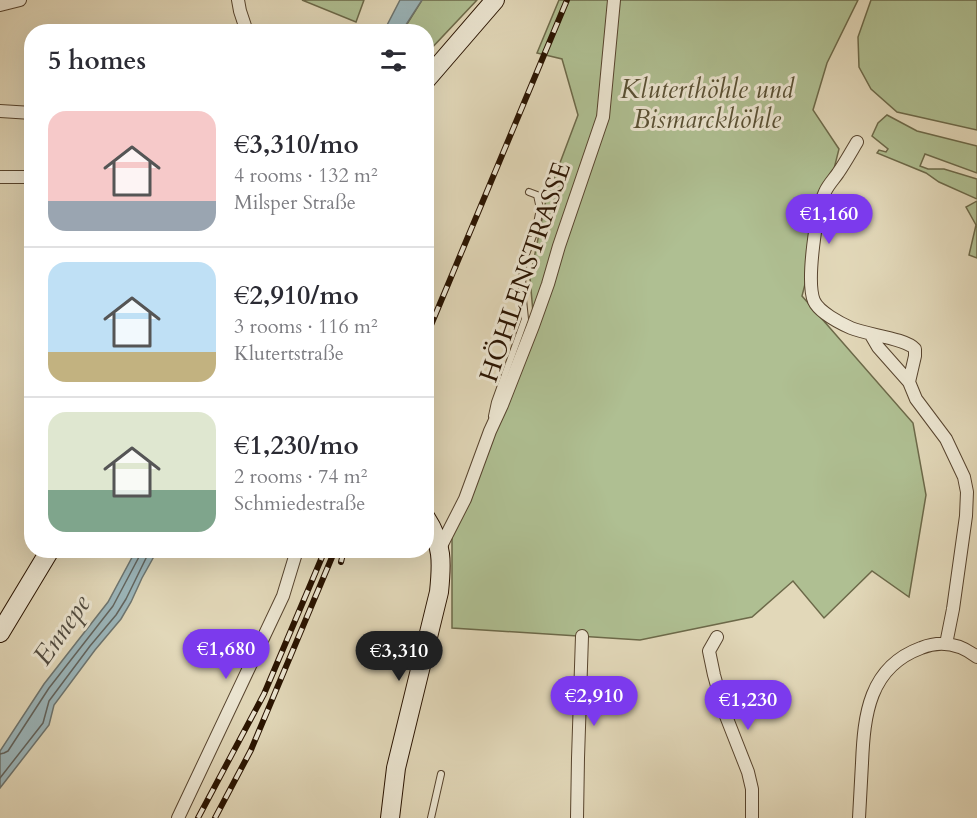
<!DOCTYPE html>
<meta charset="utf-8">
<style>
body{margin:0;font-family:Cardo,serif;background:#f2f2f3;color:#2b2b33;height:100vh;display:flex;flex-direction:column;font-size:22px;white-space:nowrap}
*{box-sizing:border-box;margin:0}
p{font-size:20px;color:#7c7c81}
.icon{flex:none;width:33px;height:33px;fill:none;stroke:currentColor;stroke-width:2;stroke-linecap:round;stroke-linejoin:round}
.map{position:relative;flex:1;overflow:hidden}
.panel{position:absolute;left:24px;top:24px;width:410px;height:534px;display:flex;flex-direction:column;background:#fff;border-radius:24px;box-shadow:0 6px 24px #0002}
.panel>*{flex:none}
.price{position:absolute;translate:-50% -51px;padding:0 14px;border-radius:21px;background:#7c3aed;color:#fff;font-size:20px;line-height:39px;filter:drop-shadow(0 2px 3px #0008)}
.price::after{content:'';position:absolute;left:50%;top:36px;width:18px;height:14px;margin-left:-9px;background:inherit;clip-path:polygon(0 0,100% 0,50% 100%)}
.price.active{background:#222;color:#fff}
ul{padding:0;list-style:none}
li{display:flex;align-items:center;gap:18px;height:150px;padding:0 24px}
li+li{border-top:2px solid #e1e1e2}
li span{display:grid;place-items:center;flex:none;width:168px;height:120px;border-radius:18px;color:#555}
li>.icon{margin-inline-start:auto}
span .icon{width:72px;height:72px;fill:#fffc;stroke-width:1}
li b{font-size:26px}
h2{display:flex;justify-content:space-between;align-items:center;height:72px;padding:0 24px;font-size:26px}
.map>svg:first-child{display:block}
</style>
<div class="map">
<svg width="977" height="818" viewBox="0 0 977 818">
<rect width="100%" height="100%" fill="#e2d8b9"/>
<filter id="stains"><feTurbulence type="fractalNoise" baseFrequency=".00333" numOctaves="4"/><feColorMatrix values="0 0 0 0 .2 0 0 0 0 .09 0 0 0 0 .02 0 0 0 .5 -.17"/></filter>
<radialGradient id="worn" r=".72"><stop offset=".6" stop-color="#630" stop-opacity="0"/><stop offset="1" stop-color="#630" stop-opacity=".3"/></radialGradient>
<path fill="#afbf92" stroke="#6c6949" stroke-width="1.5" d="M302,0H364L356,22Z
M422,0H477L426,54V32H402Z
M559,0H858L827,63L813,110L839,149L802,296L913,423L926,495L909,597L872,571L824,618L793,581L752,617L640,640L452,628V533L534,324L530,278L546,200L578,115L562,59L537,53Z
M871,0H977V130L897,112L871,89L859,67L858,37Z
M887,115L917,131L977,146V173L925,154L920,166L928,169H944L977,179V199L939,182L926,173L877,153L879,150L886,152L888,149L872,136L878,123Z
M977,201V258L969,255L976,225L966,207Z"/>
<path fill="#9bb6bb" stroke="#6d7570" stroke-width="1.5" d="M400,0H422L402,31H384Z
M136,550L157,551L142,578L131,602L121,619L95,650L54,705L49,725L0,788V751L44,684L108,602Z"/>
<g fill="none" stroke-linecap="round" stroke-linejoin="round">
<path stroke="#62645e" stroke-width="1.5" d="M0,754L4,753L8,751L49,688L113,606L140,555V550
M0,778L43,723L49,701L90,646L116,615L126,599L150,550"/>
<g stroke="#57442e" stroke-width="8">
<path id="lane" d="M492,416L495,402L525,319L522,290L523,262L536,228L540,209L537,195L529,192
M431,818L441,774"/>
</g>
<g stroke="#57442e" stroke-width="14">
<path id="street" d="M238,0L240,11L247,32
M0,5L20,0
M0,111L32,113
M857,142C851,152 845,163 838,173C834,179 828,185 825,192C816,211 806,282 814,301C819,312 840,323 851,328C867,335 905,338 915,349V356L909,382
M0,177H32
M871,335L878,347L909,382L916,399L946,439L964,477L967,492L966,516L953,609L946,644
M440,548L465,499L490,431L502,405L533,326L548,284L559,246L603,117L614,0
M717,637L709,651L714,675L724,711L748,772L752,789V818
M178,818L283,596L297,550
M577,818L578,758L582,636
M859,818C860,800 861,781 862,763C864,715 869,667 921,648C941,640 960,644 977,657"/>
</g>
<g stroke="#291300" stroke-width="20">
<path id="secondary" d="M426,80L495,0
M0,633L50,550
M390,818L396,768L439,592C442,563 443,544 426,518"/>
</g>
<use href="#lane" stroke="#ece6d2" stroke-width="6"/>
<use href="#street" stroke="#ece6d2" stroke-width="12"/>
<use href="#secondary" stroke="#ece6d2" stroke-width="18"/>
<g stroke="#291300" stroke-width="6">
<path id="rail" d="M426,337L567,0
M341,562L344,550
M198,818L264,694L325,550
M215,818L251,750L335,550"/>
</g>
<use href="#rail" stroke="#ece6d2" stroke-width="4" stroke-dasharray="11" stroke-linecap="butt"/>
</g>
<g text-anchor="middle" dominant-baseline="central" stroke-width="6" stroke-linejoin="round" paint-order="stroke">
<g font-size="26" font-style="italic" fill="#584f33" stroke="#ece6d2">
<text x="707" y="89">Kluterthöhle und<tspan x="707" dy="30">Bismarckhöhle</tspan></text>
</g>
<g font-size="26" fill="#291300" stroke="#ece6d2">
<text transform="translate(525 272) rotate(-71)">HÖHLENSTRASSE</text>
</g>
<g font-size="27" font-style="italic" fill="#514c41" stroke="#ece6d2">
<text transform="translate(62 630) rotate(-55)">Ennepe</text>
</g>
</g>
<rect width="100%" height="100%" filter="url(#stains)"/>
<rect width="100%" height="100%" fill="url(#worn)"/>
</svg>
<b class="price" style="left:829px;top:245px">€1,160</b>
<b class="price" style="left:226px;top:680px">€1,680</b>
<b class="price active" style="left:399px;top:682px">€3,310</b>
<b class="price" style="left:594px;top:727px">€2,910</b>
<b class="price" style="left:748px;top:731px">€1,230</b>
<section class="panel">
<h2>5 homes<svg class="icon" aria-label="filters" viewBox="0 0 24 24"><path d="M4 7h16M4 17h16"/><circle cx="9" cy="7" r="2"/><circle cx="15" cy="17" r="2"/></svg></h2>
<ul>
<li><span style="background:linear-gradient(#f6c9c9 75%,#9aa5b1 0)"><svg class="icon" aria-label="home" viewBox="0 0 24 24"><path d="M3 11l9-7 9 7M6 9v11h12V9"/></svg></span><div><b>€3,310/mo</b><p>4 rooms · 132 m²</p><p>Milsper Straße</p></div></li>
<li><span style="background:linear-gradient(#bfe0f5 75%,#c2b280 0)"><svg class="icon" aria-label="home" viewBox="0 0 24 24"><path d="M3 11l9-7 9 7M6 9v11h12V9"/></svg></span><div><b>€2,910/mo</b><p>3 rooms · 116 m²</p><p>Klutertstraße</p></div></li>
<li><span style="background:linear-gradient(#dfe7d0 65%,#7fa58c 0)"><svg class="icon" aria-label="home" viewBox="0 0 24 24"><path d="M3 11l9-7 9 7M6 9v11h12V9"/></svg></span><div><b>€1,230/mo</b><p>2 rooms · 74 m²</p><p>Schmiedestraße</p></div></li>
</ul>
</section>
</div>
